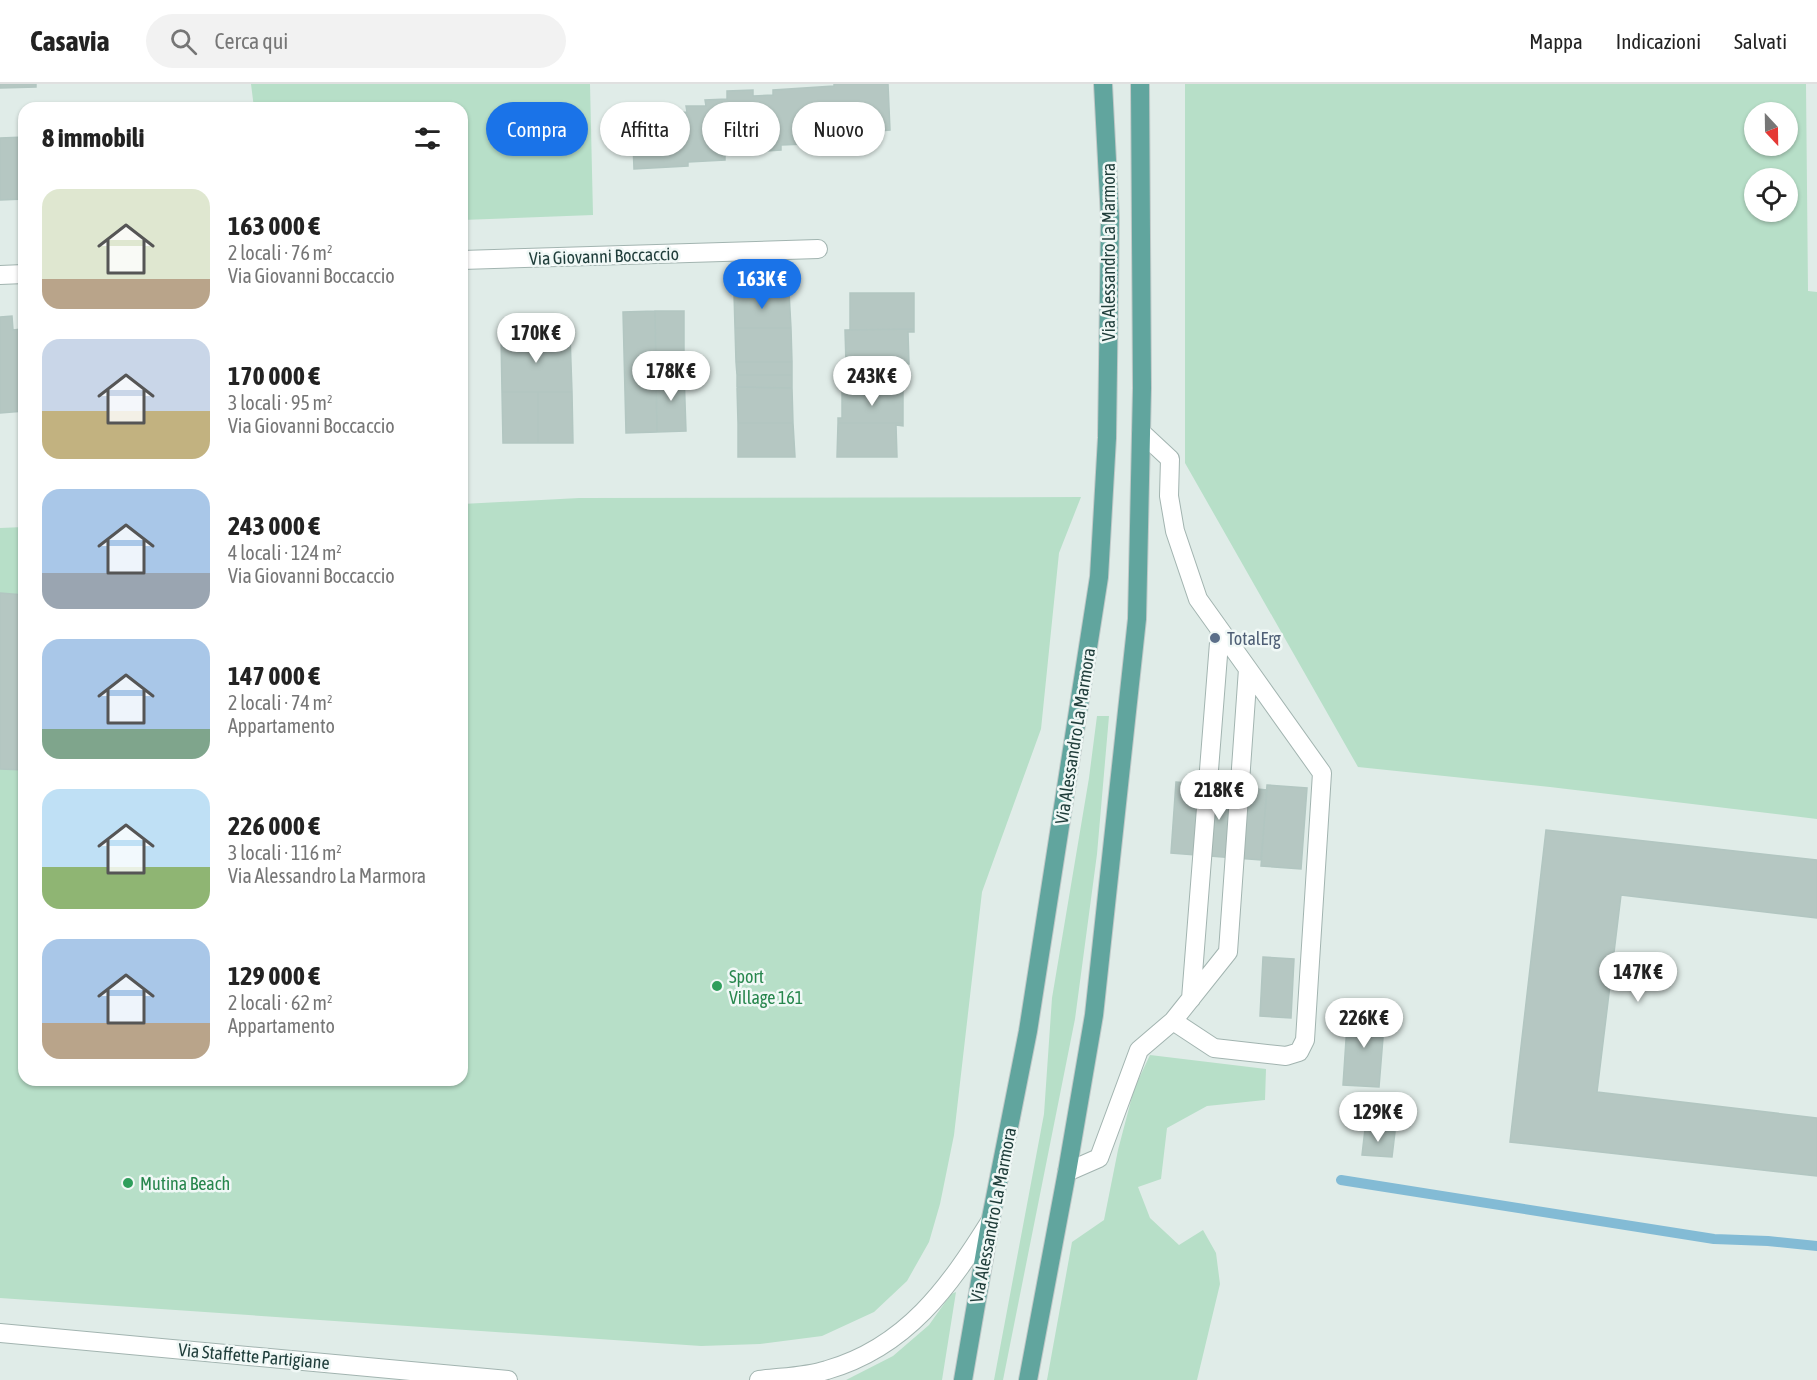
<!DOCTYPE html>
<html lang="it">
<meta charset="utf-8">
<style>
body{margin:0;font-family:"Asap Condensed",sans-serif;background:#f2f2f2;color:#222;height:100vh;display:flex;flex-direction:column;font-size:22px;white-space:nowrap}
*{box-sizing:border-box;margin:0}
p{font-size:20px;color:#767676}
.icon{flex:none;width:33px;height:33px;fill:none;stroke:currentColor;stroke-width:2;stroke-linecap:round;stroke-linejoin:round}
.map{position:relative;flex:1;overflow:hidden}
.sheet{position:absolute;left:18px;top:18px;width:450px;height:984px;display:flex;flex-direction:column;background:#fff;border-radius:18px;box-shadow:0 2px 4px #0004}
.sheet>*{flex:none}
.guide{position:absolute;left:486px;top:18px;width:570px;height:54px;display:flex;gap:12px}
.needle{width:39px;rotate:158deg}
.tools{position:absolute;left:1744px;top:18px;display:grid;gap:12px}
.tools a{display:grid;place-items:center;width:54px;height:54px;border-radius:50%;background:#fff;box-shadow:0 2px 4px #0004;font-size:30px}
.price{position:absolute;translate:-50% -51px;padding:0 14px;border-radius:21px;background:#fff;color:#222;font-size:20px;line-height:39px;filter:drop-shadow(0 2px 3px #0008)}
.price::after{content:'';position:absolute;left:50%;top:36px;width:18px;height:14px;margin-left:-9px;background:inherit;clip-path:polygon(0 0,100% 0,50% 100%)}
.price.current{background:#1a73e8;color:#fff}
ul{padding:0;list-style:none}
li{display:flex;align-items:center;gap:18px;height:150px;padding:0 24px}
li span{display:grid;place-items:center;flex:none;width:168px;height:120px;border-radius:18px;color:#555}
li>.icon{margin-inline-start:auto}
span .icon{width:72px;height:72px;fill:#fffc;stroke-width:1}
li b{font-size:26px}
h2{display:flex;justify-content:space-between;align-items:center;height:72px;padding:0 24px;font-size:26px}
.pill{padding:0 21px;border-radius:27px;background:#fff;box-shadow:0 2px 4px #0004;font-size:21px;line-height:54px}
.pill.current{background:#1a73e8;color:#fff}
header{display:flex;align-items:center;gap:36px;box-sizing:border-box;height:84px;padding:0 30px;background:#fff;border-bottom:2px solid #e0e0e0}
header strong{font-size:28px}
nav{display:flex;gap:33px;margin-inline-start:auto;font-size:21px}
.search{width:420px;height:54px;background:#f2f2f2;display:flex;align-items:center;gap:15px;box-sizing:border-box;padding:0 21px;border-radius:33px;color:#767676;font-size:22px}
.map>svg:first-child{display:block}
</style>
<header>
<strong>Casavia</strong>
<div class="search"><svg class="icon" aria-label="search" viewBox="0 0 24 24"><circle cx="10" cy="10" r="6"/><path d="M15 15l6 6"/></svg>Cerca qui</div>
<nav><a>Mappa</a><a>Indicazioni</a><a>Salvati</a></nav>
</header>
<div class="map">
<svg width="1817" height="1296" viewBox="0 0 1817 1296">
<rect width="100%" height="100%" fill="#e0ece8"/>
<path fill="#b7dfc8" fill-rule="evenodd" d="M251,0H590L593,131L462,136V24H254Z
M1185,0H1806L1808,207L1817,208V735L1550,703L1358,683L1185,379ZM1755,28H1788V62H1755ZM1755,94H1788V128H1755Z
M1081,413L1059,469L1041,645L982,808L954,1051L940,1120L929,1158L907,1197L874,1228L822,1252L760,1260L701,1262L0,1214V444L24,443V996H462V420L579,414Z
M1097,632H1109L1097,770L1075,935L1003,1296H994L1044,1030L1052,914L1089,694Z
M1150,971L1266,985L1265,1016L1207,1022L1167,1044L1161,1095L1138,1103L1150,1134L1179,1161L1203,1146L1216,1169L1220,1200L1197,1296H1047L1072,1158L1104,1136L1118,1066L1134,1005Z
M956,1208L942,1296H846L893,1272L929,1241L951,1210Z"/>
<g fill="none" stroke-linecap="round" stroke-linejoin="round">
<path stroke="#83bbd5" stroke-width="10" d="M1341,1096L1714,1155L1768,1157L1817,1162"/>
</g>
<path fill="#b5c7c2" stroke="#b2c6c1" stroke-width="1.5" d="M0,0H36V3L0,4Z
M834,0H888L890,46L831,51V59L781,61V66L725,70V76L688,78V82L634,85L632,32L687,28L686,22H706L705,16L727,15V7L753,6V12L773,11V6L834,2Z
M24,53V115L0,116V54Z
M789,208L791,244H735L734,209Z
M850,209H914V245L850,246Z
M655,227H684V288L656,289Z
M655,227L657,348L626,349L623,228Z
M12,232L13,246L21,245L22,273H24V327L0,329V233Z
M735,244H791L792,278H736Z
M914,245V248H908L909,280L846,279L845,246Z
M501,251H570L572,308H502Z
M736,278H792V291H737Z
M846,279L902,280V293L846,294Z
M684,288L686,347L657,348L656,289Z
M737,291H792V304L737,303Z
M902,293L903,306L847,307L846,294Z
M737,303L792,304L793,339H738Z
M842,306H903V339H838V334H842Z
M502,308H538V359H503Z
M538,308H572L573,359H538Z
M738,339H793L795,373H738Z
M838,339H903V342L896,341L897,373H837Z
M0,509L24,511V686L0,685Z
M1176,698L1267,706L1261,776L1171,769Z
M1267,701L1307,704L1301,785L1261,782Z
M1546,746L1817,776V834L1621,811L1597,1008L1817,1034V1092L1510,1058Z
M1263,873L1294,875L1291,934L1260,932Z
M1348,926L1385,929L1379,1003L1343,1001Z
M1365,1045L1395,1048L1392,1073L1362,1071Z"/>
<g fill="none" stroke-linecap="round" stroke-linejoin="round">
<g stroke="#a2b4b0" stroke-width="20">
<path id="minor" d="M462,176L818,165
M0,191L24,190
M1191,915L1220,546
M1173,937L1214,964L1286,972L1299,968L1305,956L1322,689L1248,585
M1067,1088L1099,1074L1139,966L1173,937L1228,868L1248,585L1198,515L1175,447L1169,412L1170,375L1141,348
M0,1249L508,1296
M759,1296C781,1293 805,1293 827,1286C907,1263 949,1203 991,1136"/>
</g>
<g stroke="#c0c9c8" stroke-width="20">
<path id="major" d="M963,1296L991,1134L1028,947L1099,493L1107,354L1110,134L1103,0
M1028,1296L1067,1088L1094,931L1137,535L1142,304L1140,0"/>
</g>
<use href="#minor" stroke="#fff" stroke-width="18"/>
<use href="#major" stroke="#61a59e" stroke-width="18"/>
</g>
<circle fill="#5c6f8a" stroke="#f0f8f6" stroke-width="2" cx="1215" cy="554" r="6"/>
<g fill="#2e9e5b" stroke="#f0f8f6" stroke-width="2">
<circle cx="717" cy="902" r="6"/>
<circle cx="128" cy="1099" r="6"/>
</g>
<g text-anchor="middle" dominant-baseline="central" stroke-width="5" stroke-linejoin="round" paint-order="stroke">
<g font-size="18" fill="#1f3d3a" stroke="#f0f8f6">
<text transform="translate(1108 168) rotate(-90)">Via Alessandro La Marmora</text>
<text transform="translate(604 172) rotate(-2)">Via Giovanni Boccaccio</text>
<text transform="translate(1075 652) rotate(-81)">Via Alessandro La Marmora</text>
<text transform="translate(993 1131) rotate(-79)">Via Alessandro La Marmora</text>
<text transform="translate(254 1272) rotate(5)">Via Staffette Partigiane</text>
</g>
<g font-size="18" fill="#4e5e75" stroke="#f0f8f6" text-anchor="start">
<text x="1227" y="554">TotalErg</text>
</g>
<g font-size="18" fill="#27864d" stroke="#f0f8f6" text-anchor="start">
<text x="729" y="892">Sport<tspan x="729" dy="21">Village 161</tspan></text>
<text x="140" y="1099">Mutina Beach</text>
</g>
</g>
</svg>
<div class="tools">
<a><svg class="needle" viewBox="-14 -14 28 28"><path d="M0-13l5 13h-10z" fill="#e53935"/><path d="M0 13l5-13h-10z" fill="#767676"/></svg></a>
<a><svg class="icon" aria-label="locate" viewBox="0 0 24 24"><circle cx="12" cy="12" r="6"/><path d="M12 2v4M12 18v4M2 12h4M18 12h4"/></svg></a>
</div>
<b class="price current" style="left:762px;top:226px">163K €</b>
<b class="price" style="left:536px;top:280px">170K €</b>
<b class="price" style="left:671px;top:318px">178K €</b>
<b class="price" style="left:872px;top:323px">243K €</b>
<b class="price" style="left:1219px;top:737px">218K €</b>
<b class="price" style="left:1638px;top:919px">147K €</b>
<b class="price" style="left:1364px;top:965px">226K €</b>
<b class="price" style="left:1378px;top:1059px">129K €</b>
<div class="guide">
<a class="pill current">Compra</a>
<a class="pill">Affitta</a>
<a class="pill">Filtri</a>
<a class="pill">Nuovo</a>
</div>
<section class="sheet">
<h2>8 immobili<svg class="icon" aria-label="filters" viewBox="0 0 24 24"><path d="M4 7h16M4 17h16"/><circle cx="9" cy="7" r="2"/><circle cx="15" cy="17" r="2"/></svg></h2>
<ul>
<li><span style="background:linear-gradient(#dfe7d0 75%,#b9a48a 0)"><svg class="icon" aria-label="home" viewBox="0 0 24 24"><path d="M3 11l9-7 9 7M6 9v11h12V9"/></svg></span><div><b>163 000 €</b><p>2 locali · 76 m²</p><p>Via Giovanni Boccaccio</p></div></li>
<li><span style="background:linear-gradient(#c9d6e8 60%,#c2b280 0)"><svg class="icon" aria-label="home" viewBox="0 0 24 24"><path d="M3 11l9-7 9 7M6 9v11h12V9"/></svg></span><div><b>170 000 €</b><p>3 locali · 95 m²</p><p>Via Giovanni Boccaccio</p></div></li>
<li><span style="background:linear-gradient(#a9c7e8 70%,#9aa5b1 0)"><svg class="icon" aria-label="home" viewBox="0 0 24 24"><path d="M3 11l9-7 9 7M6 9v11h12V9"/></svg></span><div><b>243 000 €</b><p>4 locali · 124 m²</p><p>Via Giovanni Boccaccio</p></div></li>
<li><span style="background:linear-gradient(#a9c7e8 75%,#7fa58c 0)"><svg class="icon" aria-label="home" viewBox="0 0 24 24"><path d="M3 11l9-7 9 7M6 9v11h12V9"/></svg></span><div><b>147 000 €</b><p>2 locali · 74 m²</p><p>Appartamento</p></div></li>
<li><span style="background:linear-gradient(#bfe0f5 65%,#8fb573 0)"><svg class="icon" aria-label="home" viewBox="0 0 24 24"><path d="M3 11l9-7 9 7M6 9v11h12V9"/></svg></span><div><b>226 000 €</b><p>3 locali · 116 m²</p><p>Via Alessandro La Marmora</p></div></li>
<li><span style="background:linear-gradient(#a9c7e8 70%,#b9a48a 0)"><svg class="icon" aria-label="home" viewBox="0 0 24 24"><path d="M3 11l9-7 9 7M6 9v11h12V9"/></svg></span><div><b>129 000 €</b><p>2 locali · 62 m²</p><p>Appartamento</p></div></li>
</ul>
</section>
</div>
